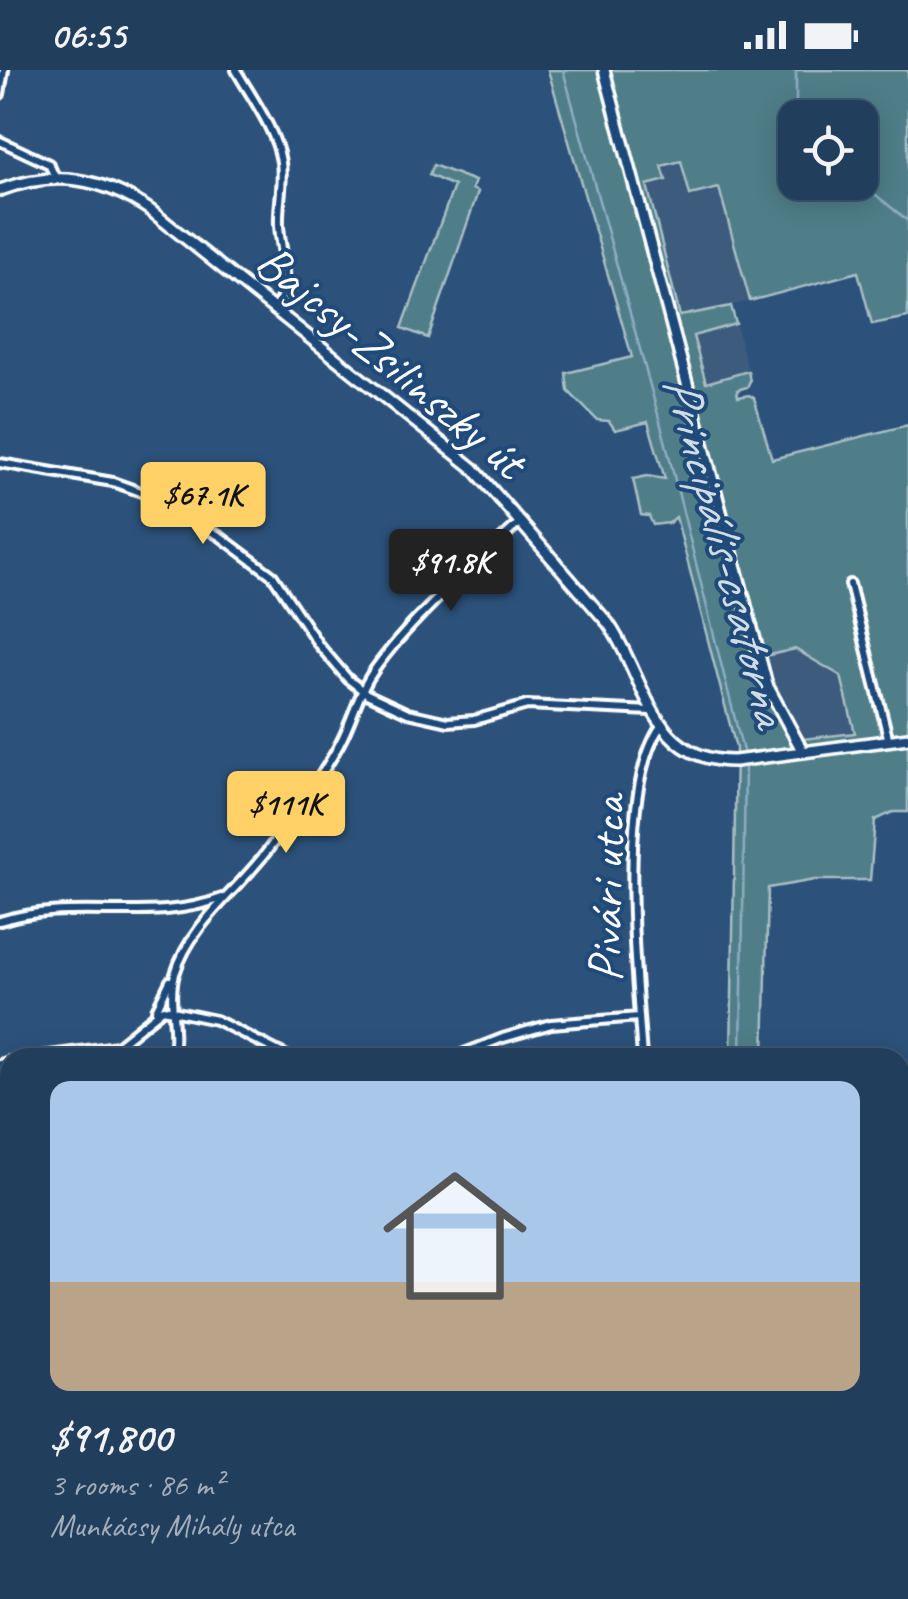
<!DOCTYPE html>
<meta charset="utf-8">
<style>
body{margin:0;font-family:Caveat,sans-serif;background:#2d4965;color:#f1f3f6;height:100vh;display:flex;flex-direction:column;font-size:38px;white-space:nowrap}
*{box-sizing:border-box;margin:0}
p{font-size:32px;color:#a2aebb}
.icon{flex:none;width:55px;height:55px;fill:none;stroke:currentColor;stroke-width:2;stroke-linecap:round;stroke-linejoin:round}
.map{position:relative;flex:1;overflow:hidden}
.details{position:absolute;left:0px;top:978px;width:910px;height:552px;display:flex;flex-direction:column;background:#213e5c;border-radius:30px 30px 0 0;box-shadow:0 5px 25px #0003,0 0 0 2px #3e5772}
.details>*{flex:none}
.buttons{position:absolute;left:778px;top:30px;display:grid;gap:20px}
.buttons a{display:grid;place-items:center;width:100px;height:100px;border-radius:20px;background:#213e5c;box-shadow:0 5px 25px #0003,0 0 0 2px #3e5772;font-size:50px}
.price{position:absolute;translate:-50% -85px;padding:0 22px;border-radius:10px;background:#ffd166;color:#111;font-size:32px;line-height:65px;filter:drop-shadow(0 2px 5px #0008)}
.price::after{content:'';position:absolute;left:50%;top:60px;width:30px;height:22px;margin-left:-15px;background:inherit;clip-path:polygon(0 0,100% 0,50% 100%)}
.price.current{background:#222;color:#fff}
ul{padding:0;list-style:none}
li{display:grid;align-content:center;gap:20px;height:530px;padding:0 50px}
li+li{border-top:2px solid #3e5772}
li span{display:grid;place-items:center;height:310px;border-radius:20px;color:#555}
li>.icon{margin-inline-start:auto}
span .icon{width:180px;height:180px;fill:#fffc;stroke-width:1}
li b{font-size:42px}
.status{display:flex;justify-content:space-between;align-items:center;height:70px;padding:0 50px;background:#213e5c;direction:ltr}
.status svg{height:28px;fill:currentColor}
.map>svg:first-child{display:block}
</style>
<div class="status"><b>06:55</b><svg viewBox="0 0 49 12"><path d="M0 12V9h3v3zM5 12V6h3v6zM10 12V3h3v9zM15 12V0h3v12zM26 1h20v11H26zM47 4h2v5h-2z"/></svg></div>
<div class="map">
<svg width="908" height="1529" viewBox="0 0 908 1529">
<rect width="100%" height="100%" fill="#2c527b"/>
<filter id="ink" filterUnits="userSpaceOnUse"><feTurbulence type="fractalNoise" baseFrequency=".01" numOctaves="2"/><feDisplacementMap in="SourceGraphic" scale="20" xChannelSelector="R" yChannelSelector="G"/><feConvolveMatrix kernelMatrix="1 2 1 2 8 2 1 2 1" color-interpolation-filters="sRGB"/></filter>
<g filter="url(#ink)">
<path fill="#3c5b7d" d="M681,91L719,117L750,231L680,247L647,115L666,110L662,96Z
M736,254L748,301L706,314L693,266Z
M795,579L841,606L855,663L803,669L775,622L766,586Z"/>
<path fill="#507e88" stroke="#a8bec4" stroke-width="2.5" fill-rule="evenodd" d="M548,0H908V247L872,254L858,202L750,231L719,118L690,125L681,91L662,96L666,110L647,115L680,246L731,236L736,254L693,266L706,313L748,301L750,311L747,317L737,320L738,327L749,325L754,328L772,389L908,355V742H893L875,750L870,810H815L768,818L764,987H731L736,678L676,447L669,453L653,455L649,446L641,445L633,409L647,406L665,409L648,352L615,360L609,351L597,350L568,321L566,303L632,287ZM795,48H860V112H795ZM795,579L841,606L855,663L803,669L775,622L766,586Z
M433,95L475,111L472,119L478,122L428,268L402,258L454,116L429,105Z"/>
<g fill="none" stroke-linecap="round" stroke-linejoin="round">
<path stroke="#8dadc4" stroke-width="2.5" d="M563,0L665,370L744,685
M796,0V48
M860,112L908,151
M741,988L745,693
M460,1520V1529
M303,1529L304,1520
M727,1529L728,1520"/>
<g stroke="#fff" stroke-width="14">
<path id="street" d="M236,0C252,28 276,60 281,92C284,113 278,134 279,155C281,187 294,210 275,239
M0,24L4,0
M0,71L49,94L55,107
M0,393L113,412L141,422L221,467L273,506L318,574L348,609L367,624L408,643L448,652L474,650L527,635L651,641
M850,514L889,671
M0,851C72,828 151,855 222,828
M156,940L170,911
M27,988L117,976L163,939L216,950L291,988
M172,988C179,960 167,931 175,904C191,852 240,819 271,776C294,744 320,710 339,675C353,650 358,622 375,599C411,548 474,495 520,452
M451,988L503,968L551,954L639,947
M642,988C637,907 615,720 661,656
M0,994L10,991
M0,1480L10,1437
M150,1529V1520
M380,1529V1520
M534,1529L535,1520
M630,1529L631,1520"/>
</g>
<g stroke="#fff" stroke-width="16">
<path id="secondary" d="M604,0L767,615L803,682
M0,120C55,100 102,107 150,140L473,398L608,553C646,607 650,692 735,691L908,668"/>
</g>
<use href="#street" stroke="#1f4a7a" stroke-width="6"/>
<use href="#secondary" stroke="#1f4a7a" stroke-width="9"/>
</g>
</g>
<g text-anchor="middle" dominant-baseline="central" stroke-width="8" stroke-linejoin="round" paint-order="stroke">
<g font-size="50" fill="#fff" stroke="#1f4a7a">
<text transform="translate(391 291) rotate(40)">Bajcsy-Zsilinszky út</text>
<text transform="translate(606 819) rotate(-89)">Pivári utca</text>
</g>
<g font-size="52" font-style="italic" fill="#d0dde6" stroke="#1f4a7a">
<text transform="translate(726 480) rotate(75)">Principális-csatorna</text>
</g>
</g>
</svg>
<div class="buttons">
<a><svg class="icon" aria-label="locate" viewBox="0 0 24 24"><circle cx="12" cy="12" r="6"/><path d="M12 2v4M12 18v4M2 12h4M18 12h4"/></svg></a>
</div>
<b class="price" style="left:203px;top:477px">$67.1K</b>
<b class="price current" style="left:451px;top:544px">$91.8K</b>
<b class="price" style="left:286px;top:786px">$111K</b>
<section class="details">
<ul>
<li><span style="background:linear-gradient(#a9c7e8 65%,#b9a48a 0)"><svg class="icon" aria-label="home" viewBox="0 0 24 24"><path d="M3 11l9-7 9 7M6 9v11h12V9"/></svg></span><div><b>$91,800</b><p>3 rooms · 86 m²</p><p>Munkácsy Mihály utca</p></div></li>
</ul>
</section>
</div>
